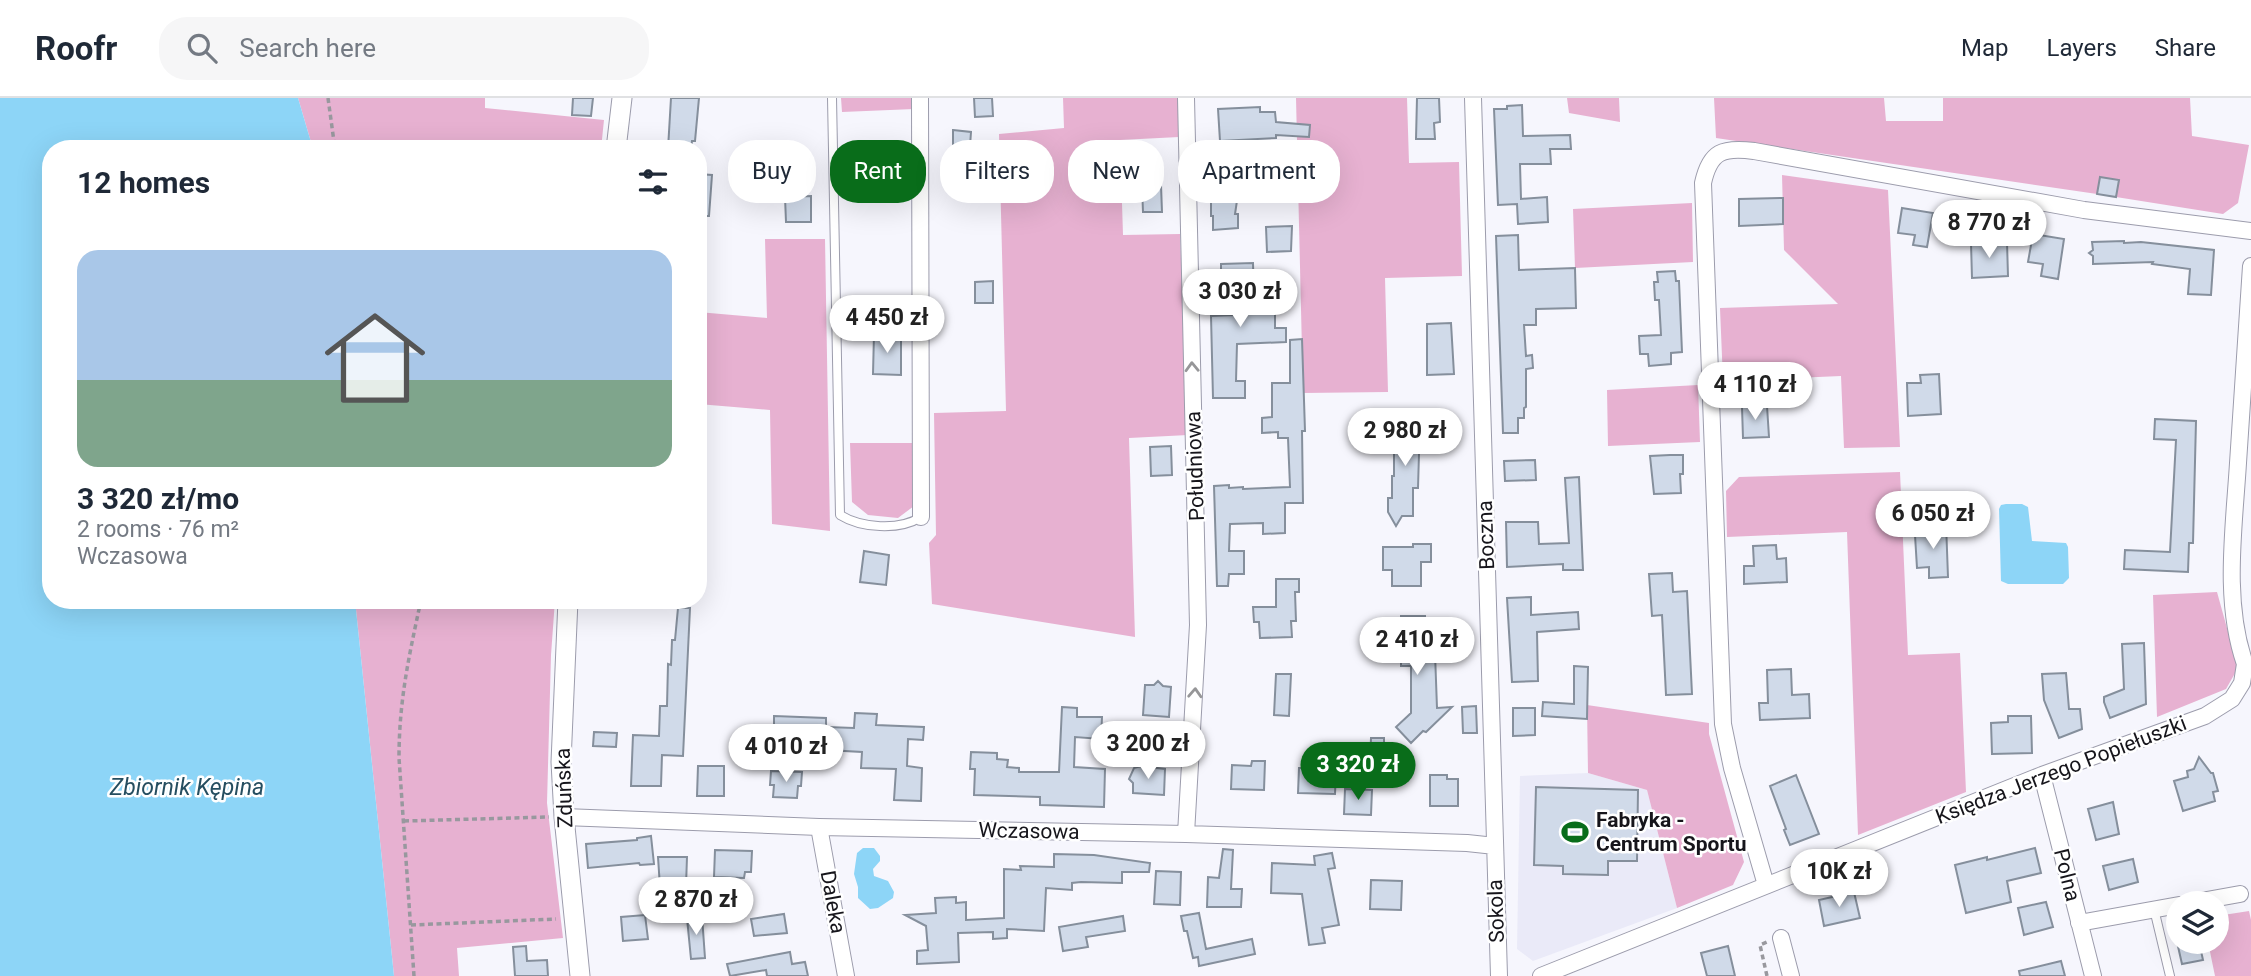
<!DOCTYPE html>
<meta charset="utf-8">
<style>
body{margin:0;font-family:Roboto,sans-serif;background:#f6f6f7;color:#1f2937;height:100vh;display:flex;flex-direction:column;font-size:26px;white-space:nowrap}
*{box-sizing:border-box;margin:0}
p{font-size:23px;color:#747a83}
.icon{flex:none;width:38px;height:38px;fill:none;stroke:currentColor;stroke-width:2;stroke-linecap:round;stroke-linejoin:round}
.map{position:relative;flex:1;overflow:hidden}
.side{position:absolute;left:42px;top:42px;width:665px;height:469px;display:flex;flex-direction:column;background:#fff;border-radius:28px;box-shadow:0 7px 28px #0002}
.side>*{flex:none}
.banner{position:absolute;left:728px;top:42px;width:665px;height:63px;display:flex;gap:14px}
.tools{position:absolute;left:2166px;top:793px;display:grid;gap:14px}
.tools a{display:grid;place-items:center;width:63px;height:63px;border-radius:50%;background:#fff;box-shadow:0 7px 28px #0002;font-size:35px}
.price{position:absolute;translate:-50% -60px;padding:0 16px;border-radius:24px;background:#fff;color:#222;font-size:23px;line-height:46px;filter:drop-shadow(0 2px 4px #0008)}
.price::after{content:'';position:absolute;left:50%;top:42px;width:21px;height:16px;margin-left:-10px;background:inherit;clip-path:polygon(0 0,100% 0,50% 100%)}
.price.selected{background:#096d1a;color:#fff}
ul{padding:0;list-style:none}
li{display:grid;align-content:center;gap:14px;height:371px;padding:0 35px}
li+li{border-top:2px solid #e0e1e3}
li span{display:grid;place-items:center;height:217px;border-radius:21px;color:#555}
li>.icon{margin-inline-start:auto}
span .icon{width:126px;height:126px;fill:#fffc;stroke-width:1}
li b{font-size:30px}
h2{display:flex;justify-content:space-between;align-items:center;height:84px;padding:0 35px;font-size:30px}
.pill{padding:0 24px;border-radius:28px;background:#fff;box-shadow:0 7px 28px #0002;font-size:24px;line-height:63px}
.pill.selected{background:#096d1a;color:#fff}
header{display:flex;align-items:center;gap:42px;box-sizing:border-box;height:98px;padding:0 35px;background:#fff;border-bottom:2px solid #e0e1e3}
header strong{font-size:33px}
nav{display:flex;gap:38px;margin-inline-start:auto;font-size:24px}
.search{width:490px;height:63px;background:#f6f6f7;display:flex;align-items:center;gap:18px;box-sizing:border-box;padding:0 24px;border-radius:28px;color:#747a83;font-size:26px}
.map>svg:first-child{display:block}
</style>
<header>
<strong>Roofr</strong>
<div class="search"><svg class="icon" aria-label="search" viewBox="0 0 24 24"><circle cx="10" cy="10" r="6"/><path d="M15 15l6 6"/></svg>Search here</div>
<nav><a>Map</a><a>Layers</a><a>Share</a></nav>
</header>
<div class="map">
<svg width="2251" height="878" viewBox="0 0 2251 878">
<rect width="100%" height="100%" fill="#f6f6fd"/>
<path fill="#eaeaf8" d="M1588,675L1647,692L1677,810L1533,863L1517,851L1520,678Z"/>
<path fill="#e7b1d1" d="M298,0H485V10L604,22L601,51H313Z
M841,0H913L914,11L842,14Z
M1063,0H1178L1179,39L1120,42L1123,137L1180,136L1188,337L1129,340L1135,539L932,506L929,445L936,437L934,315L1006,313L999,36L1064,30Z
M1296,0H1407L1409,65L1459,64L1462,178L1385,180L1388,294L1303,295Z
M1567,0H1619L1620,24L1569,15Z
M1714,0H1884L1886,23H1943V0H2190L2192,38L2249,47L2238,105L2223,116L2116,99L2119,82L2101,79L2097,96L1716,40Z
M1782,77L1888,92L1900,349L1844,350L1841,278L1723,283L1720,210L1838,206L1784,152Z
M1692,105L1693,164L1575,170L1573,111Z
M765,141H825L830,433L772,426L770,312L698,306V214L767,220Z
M1698,287L1700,344L1608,348L1607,292Z
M850,345H914V408L898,420L868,417L852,404Z
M1900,374L1908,557L1960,555L1966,694L1858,737L1847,434L1727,439L1726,393L1739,379Z
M2217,494L2238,570L2226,591L2157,619L2153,497Z
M355,502H555L551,557L547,705L563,840L457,850L459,878H394Z
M1587,607L1709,625V636L1744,764L1733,787L1677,810L1647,692L1588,675Z
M2249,813L2251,822V878H2215L2208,844H2217V818Z"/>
<path fill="#8dd5f7" d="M0,0H298L313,51H51V502H355L394,878H0Z
M2006,406H2022L2028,409L2032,443L2066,445L2068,449L2069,480L2063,486H2008L2001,483L1999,411L2001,407Z
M863,750H874L880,758V763L873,771L874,778L888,783L894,794L893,800L878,810L870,811L858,800V789L854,776L857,755Z"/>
<path fill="#d0dae9" stroke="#858f9c" stroke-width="2" d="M573,0H593L591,18L572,17Z
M671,0H699L695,43H692L691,51H668Z
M974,0H992L993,18L975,19Z
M1417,0H1439L1440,24L1434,25L1435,41H1416Z
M1522,7L1523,38L1570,37L1571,51H1550L1551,66H1520L1521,101L1547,99L1548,124L1518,126L1517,106L1498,107L1494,11H1507V8Z
M1260,9V14H1275L1276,24L1310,27L1309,39L1276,37V40L1220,43L1218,11Z
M953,32L971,34L970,48L953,47Z
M972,59H989L990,95H972Z
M698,76L712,77L709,118H698Z
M1241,76L1235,116H1238V130L1213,132V118H1211V77Z
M2100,79L2119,82L2116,99L2097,96Z
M1151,84L1156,88L1161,87L1162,114H1143L1142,88H1147Z
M811,98V124H786L785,99Z
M1783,100V126L1739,128V101Z
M1902,110L1933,115L1927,149L1913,147L1915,137L1898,135Z
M1292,128L1291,153L1267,154L1266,129Z
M2033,136L2064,141L2058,181L2041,178L2043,166L2028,164Z
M1518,137L1519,172L1575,170L1576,210L1536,211V227H1524L1526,258L1532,257L1533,270L1526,271V309L1524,310V320H1518V335H1503L1496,138Z
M2124,143V145L2141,144L2214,152L2211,197L2188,196L2190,171L2152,166L2153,164L2093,166V158L2089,155L2093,152L2092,144Z
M2007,144L2008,178L1972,180L1971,145Z
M1253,165L1254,201H1275V230H1286V244L1237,246L1236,283H1245V300H1213L1211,218L1235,217L1234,189L1221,190V166Z
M1675,173L1676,183H1679L1682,254L1671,255V266L1649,268L1648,256H1640L1639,238L1661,237L1659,202H1655L1654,184H1658L1657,174Z
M993,183V205H975V184Z
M1451,225L1454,276L1427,277V226Z
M874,236L901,237V277L873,276Z
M1302,241L1305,333H1302L1303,405H1285V435L1263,436V425L1230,426L1229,453H1244V476H1229L1228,488H1217L1214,388L1229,387V390L1243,389V391L1290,389L1288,340H1278V334L1262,335V320L1272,319V285H1290V242Z
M1939,276L1941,316L1908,318L1907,285H1921L1920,277Z
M1767,308L1769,339L1743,340L1742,309Z
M1394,321H1420L1418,390H1413V418H1402L1396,428L1388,414V400H1392V378H1394Z
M2155,321L2196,323L2193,445H2189L2188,474L2124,471L2125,452L2170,454L2176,342L2154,341Z
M1171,348L1172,377L1151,378L1150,349Z
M1670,357H1683V376H1680L1681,395L1654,396L1650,358Z
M1535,362L1536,382L1505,383L1504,363Z
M1579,379L1583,472H1563V466L1507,469L1506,424H1538L1539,446L1569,445L1565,380Z
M1929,425H1946L1948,479L1929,480V469L1917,470L1915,437L1929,436Z
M1413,446H1431V464H1421V488H1392V472H1383V449H1413Z
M1776,447L1777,461L1786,460L1787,484L1744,486V468H1754L1753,448Z
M864,453L889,457L886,487L860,484Z
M1672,475L1673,494L1687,493L1692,596L1666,597L1662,517L1652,518L1649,476Z
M1276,481H1299V494H1295L1296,523H1291L1292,539L1260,540L1259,524H1254L1253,509H1276Z
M1531,499V517L1578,514L1579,531L1537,534L1538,583L1512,584L1507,500Z
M678,510H690L683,658L662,657L661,688H631L633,637L659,638L660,608H667L668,566L671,567L672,542H675Z
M1401,518H1425V555H1435L1437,610L1452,609L1426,634L1423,633L1411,645L1396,629L1411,615V568H1401V562H1385L1386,545H1401Z
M2144,545L2146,606L2110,620L2104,604V599L2124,591L2122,546Z
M1574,568L1588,569L1587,621L1542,618L1543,604L1574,606Z
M1791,571L1792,597L1809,596L1810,620L1760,622L1759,605H1768L1767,572Z
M2066,575L2069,611H2080L2082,631L2059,640L2044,602L2042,576Z
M1276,576H1291L1289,618L1274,617Z
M1158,583L1163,588L1171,589L1169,619L1143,617L1145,587H1154Z
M1476,608L1477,635H1463L1462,609Z
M1062,609L1077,610V619H1102L1101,641L1075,639L1074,669L1105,671L1104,709L1040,707V699L974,697L975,671H970L971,654L997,655V661L1008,662L1007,669L1019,670V674H1059Z
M1513,610H1535V637L1513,638Z
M855,615L877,616L876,627L924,629L923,642L908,641L907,668L922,670L921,703L894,702L896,671L861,670L862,654L827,652L828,629L854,630Z
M774,618L826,620V633L774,632Z
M2008,618H2031L2032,655L1992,656L1991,625L2008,624Z
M594,634L617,635L616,649L593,648Z
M1371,640H1384V668L1370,667Z
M2199,659L2211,675H2213L2218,693L2213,694L2215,703L2183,713L2174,683L2188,679L2187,673L2194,671Z
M1252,663H1265L1264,692L1231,691L1232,667L1251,668Z
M1310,667H1325V672L1336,673L1335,696L1298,695L1299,670H1310Z
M698,668H724V698H697Z
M1141,668L1165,671L1164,697L1133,695V685L1129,681L1134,670Z
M771,673L802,674L801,688H798L797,700L773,699L774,687H770Z
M1430,677H1447V681H1458V708H1430Z
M1796,677L1819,736L1790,747L1784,732L1786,731L1770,688Z
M1536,689L1638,692L1637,763H1608V777L1563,776V768L1534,767Z
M1345,691L1372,692L1371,717L1344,716Z
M2113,704L2119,736L2096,742L2088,711Z
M651,738L654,766L640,767L639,765L588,770L586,746L637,742V740Z
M2035,750L2041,775L2007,783L2011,804L1966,815L1955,767L1987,759V762Z
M1223,751L1233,752L1231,791H1242L1241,809H1207L1208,779L1219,780Z
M715,752L752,753L751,774H745L744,780L714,779Z
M1332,755L1335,770L1328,771L1339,827L1322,830L1325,845L1309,847L1302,796L1271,795L1272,765L1315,767L1314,758Z
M1054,756L1094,757L1150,765L1149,774H1122V785L1081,784L1072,785V792L1046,790L1044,833L1007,831V840L993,841V834L958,835L959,864L917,866V853L928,852L926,828L905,817L936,815L935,800L956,799V805L966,804V822L1004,820V771L1021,772L1020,768L1054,769Z
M658,759H687L686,788L660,789Z
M2133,761L2138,784L2109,792L2103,768Z
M1156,773L1181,774L1180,807L1154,806Z
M1371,782L1402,783L1401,812L1370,811Z
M1854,794L1860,820L1824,828L1819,802Z
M2046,804L2053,829L2024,837L2018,810Z
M1199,815L1206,851L1252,841L1255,856L1199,868L1198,859L1193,860L1187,833H1184L1181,818Z
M784,816L787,835L754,838L751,821Z
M645,817L648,841L623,843L621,819Z
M702,818L705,860L691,861L687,820Z
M1123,818L1125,833L1086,839L1088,849L1063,853L1059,829Z
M2177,844H2199L2203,862L2182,866Z
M526,848L527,863L547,862L548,878H515L513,849Z
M1728,848L1735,878H1707L1701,855Z
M790,854L792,866L805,864L808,878H767L766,872L730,878L727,866Z
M2061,863L2065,878H2020L2019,873Z"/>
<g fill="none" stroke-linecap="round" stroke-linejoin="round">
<g stroke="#9c9cac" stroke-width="10">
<path id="service" d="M832,0L840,417C861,430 899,433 921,419
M2154,811L2170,878"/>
</g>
<g stroke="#9c9cac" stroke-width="18">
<path id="minor" d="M920,0L921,419
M1186,0L1198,527L1186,736
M1473,0L1499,878
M2251,168C2247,234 2242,299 2238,365C2234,431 2223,503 2245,566L2251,568
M2042,677L2093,878
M564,719L819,729L1186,736L1467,745L1495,748
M819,729L846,878
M1766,787L1732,670L1723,626L1703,85C1710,53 1723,49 1754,53L2084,112L2251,133
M2190,805L2240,796
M2079,825L2179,807
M1781,840L1791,878
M1541,878L2042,677L2205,618L2232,601L2242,585L2245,566"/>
</g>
<g stroke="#9c9cac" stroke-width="21">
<path id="tertiary" d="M616,51L622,0
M568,502L561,664L564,719L580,878"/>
</g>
<path stroke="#98989e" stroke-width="3.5" stroke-dasharray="5 3.5" stroke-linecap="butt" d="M328,0L335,51
M404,723L549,719
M411,827L556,821
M414,878L399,660C399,602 409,558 421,502
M1767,878L1760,847L1767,844"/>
<use href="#service" stroke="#fff" stroke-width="8"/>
<use href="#minor" stroke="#fff" stroke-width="16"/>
<use href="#tertiary" stroke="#fff" stroke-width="19"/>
</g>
<defs><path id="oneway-chevron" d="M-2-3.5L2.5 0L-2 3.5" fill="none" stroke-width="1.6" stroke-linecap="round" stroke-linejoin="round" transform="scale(1.75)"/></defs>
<g stroke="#969698">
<use href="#oneway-chevron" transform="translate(1192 269) rotate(-92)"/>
<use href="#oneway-chevron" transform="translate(1195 595) rotate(-87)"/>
</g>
<defs>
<g id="stadium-bare" transform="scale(2.1)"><path d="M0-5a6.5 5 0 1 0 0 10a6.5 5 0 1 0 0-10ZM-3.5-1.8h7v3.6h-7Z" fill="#096d1a" stroke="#fff" stroke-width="2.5" paint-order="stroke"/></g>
</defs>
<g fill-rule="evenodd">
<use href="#stadium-bare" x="1575" y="734"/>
</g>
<g text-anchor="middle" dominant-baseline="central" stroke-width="5" stroke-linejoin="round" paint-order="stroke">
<g font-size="21" fill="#16151b" stroke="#fff">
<text transform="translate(1195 368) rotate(-92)">Południowa</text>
<text transform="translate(1486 437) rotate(-92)">Boczna</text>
<text transform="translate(2061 672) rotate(-21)">Księdza Jerzego Popiełuszki</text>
<text transform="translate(564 690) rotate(-92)">Zduńska</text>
<text transform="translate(1029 733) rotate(1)">Wczasowa</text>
<text transform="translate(2067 777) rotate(76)">Polna</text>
<text transform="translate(833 804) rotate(80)">Daleka</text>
<text transform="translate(1496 813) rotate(-92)">Sokola</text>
</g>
<g font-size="21" font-weight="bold" fill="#16151b" stroke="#fff" text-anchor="start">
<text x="1596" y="722">Fabryka -<tspan x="1596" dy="24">Centrum Sportu</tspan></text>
</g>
<g font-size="23" font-style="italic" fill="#254e60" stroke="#fff">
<text x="187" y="689">Zbiornik Kępina</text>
</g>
</g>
</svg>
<div class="tools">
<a><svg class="icon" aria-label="layers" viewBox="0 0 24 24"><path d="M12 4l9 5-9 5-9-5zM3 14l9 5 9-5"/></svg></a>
</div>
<b class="price" style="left:1989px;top:162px">8 770 zł</b>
<b class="price" style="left:1240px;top:231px">3 030 zł</b>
<b class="price" style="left:887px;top:257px">4 450 zł</b>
<b class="price" style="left:1755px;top:324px">4 110 zł</b>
<b class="price" style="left:1405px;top:370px">2 980 zł</b>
<b class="price" style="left:1933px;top:453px">6 050 zł</b>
<b class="price" style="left:1417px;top:579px">2 410 zł</b>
<b class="price" style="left:1148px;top:683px">3 200 zł</b>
<b class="price" style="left:786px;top:686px">4 010 zł</b>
<b class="price selected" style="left:1358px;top:704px">3 320 zł</b>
<b class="price" style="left:1839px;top:811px">10K zł</b>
<b class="price" style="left:696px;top:839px">2 870 zł</b>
<div class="banner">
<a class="pill">Buy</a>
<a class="pill selected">Rent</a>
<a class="pill">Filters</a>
<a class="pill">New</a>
<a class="pill">Apartment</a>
</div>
<section class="side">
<h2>12 homes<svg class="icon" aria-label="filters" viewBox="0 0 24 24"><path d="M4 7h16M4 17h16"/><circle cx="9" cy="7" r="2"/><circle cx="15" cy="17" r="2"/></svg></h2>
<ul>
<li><span style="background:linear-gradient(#a9c7e8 60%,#7fa58c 0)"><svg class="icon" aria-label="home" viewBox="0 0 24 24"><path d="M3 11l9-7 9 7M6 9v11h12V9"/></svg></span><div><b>3 320 zł/mo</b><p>2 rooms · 76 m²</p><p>Wczasowa</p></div></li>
</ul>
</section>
</div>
